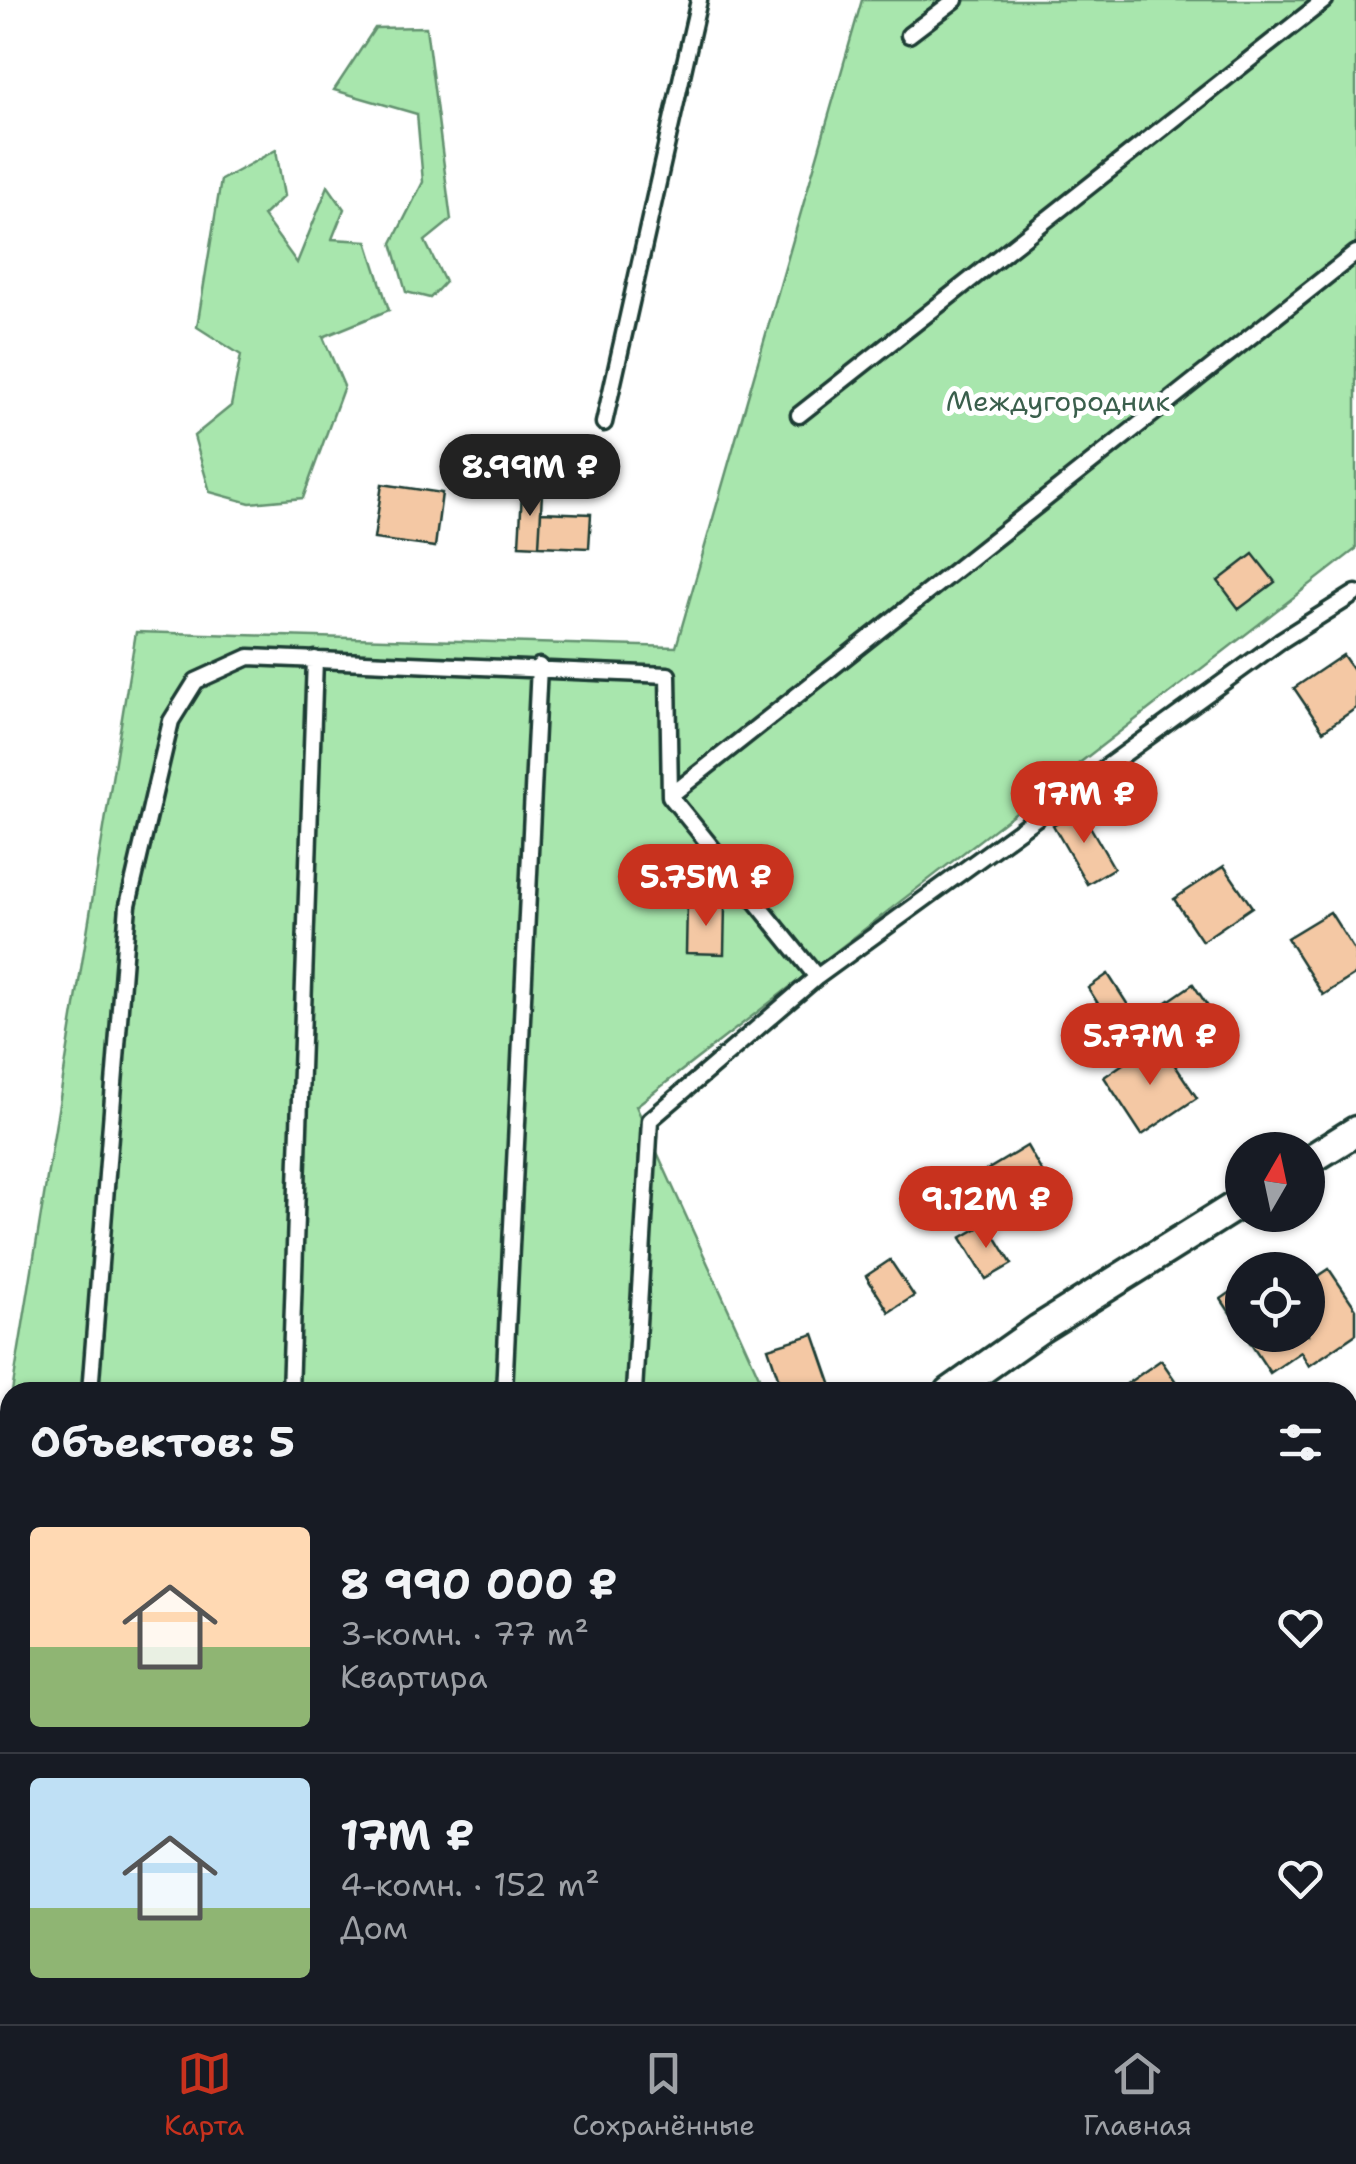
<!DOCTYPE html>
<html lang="ru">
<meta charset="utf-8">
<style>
body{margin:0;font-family:"Shantell Sans",sans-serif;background:#20242c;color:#f1f3f6;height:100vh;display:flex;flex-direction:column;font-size:38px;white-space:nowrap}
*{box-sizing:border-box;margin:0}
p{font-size:32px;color:#9ea1a6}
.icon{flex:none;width:55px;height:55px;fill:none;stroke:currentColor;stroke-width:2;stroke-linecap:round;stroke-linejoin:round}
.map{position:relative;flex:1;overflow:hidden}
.drawer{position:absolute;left:0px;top:1382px;width:1358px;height:642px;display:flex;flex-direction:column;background:#171b24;border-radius:30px 30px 0 0;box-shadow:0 2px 8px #0004}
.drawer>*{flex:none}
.needle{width:65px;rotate:9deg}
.tools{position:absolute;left:1225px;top:1132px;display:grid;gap:20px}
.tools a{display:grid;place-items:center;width:100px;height:100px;border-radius:50%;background:#171b24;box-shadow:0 2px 8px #0004;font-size:50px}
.price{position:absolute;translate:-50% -85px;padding:0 22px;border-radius:35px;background:#c8321e;color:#fff;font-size:32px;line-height:65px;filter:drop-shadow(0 2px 5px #0008)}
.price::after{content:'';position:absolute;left:50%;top:60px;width:30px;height:22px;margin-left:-15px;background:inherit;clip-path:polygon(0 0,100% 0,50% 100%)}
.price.selected{background:#222;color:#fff}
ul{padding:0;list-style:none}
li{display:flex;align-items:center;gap:30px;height:250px;padding:0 30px}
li+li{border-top:2px solid #363941}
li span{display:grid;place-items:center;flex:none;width:280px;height:200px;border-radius:10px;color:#555}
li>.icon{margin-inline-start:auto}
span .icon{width:120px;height:120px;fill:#fffc;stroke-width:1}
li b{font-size:42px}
h2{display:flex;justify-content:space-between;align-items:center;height:120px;padding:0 30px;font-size:42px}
.menu{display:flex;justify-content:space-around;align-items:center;height:140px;border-top:2px solid #363941;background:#171b24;font-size:28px;color:#9ea1a6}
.menu a{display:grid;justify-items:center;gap:5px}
.menu .selected{color:#c8321e}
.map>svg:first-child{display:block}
</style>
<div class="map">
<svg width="1356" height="2024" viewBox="0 0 1356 2024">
<rect width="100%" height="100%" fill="#fff"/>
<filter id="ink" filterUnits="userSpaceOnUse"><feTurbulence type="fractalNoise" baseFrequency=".01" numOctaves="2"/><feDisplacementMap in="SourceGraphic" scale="20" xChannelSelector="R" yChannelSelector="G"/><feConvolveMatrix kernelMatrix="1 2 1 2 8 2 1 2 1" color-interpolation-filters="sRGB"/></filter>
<g filter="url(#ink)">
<path fill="#a8e6ad" stroke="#649270" stroke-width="2.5" d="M862,0H1356V549L636,1106L766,1392H12L136,632L676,647Z
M426,27L451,220L425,241L445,282L430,298L406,292L392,243L423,182L417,114L334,90L375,28Z
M276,150L284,196L263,216L297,263L328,186L344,209L332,239L367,241L389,310L323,337L344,386L303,498L250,503L210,492L194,436L231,406L241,355L197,327L221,180Z
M10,1402V2015H886L874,2024H0V1462Z"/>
<path fill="#f4c8a4" stroke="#1f3d34" stroke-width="2.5" d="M382,484L442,493L435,547L374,539Z
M522,492L542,493L539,546L519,545Z
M541,512L591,514L589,548L539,546Z
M1253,554L1275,582L1239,609L1218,581Z
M1343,655L1356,674V708L1323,731L1294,688Z
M1080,809L1114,868L1087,884L1053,825Z
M1224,866L1252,907L1202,941L1174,899Z
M687,903L725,904L724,954L686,953Z
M1330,912L1356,953V974L1323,995L1287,938Z
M1108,974L1135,1016L1115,1030L1088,988Z
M1193,984L1220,1025L1187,1046L1161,1006Z
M1158,1040L1197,1098L1142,1135L1104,1077Z
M1027,1146L1045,1177L1039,1181L1049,1196L1004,1223L977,1176Z
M987,1223L1012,1264L986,1279L961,1238Z
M890,1260L914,1296L889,1312L866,1276Z
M1329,1269L1356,1309V1334L1309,1366L1301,1352L1270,1373L1245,1335H1308V1283Z
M1241,1285L1242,1327L1240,1328L1221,1299Z
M814,1334L834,1392H783L768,1348Z
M1161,1360L1183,1392H1115Z
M1348,1875L1356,1888V1925L1348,1930Z
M1163,2015H1224L1231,2024H1168Z"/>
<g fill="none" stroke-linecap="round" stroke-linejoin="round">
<g stroke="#1f3d34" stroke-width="21">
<path id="lane" d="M909,35L955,0
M799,415L1325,0
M604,423L699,0
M670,796L1356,253
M90,1392L128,905L171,721L196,681L249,657L668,675L670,796L817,977
M290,1392L315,659
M504,1392L539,666
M634,1392L650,1120L817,977L1280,641L1356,593
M0,2011L10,1967
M260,2024L261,2015
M471,2024L472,2015
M596,2024V2015"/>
</g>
<g stroke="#1f3d34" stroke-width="35">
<path id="street" d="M1308,1161L1356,1131
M950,1392L1039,1329L1242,1202
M1117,2015L1123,2024"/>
</g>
<use href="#lane" stroke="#fff" stroke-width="14"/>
<use href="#street" stroke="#fff" stroke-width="28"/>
</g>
</g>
<g text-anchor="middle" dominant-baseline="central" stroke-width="10" stroke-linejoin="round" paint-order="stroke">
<g font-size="28" fill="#3a5f4c" stroke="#fff">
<text x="1058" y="401">Междугородник</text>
</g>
</g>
</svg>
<div class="tools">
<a><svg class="needle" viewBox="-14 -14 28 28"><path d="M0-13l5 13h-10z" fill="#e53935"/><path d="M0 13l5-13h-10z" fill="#9ea1a6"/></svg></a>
<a><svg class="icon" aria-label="locate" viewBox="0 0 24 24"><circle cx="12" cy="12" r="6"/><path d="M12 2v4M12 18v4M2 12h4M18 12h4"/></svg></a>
</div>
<b class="price selected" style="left:530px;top:519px">8.99M ₽</b>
<b class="price" style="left:1084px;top:846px">17M ₽</b>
<b class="price" style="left:706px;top:929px">5.75M ₽</b>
<b class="price" style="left:1150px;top:1088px">5.77M ₽</b>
<b class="price" style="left:986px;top:1251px">9.12M ₽</b>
<section class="drawer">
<h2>Объектов: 5<svg class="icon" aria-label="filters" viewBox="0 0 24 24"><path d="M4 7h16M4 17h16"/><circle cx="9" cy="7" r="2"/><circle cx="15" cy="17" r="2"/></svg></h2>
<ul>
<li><span style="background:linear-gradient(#ffd9b3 60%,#8fb573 0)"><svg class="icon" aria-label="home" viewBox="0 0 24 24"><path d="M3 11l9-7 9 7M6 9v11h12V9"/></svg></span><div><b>8 990 000 ₽</b><p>3-комн. · 77 m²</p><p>Квартира</p></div><svg class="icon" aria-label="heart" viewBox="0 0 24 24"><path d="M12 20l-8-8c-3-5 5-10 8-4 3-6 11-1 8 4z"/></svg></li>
<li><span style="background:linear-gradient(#bfe0f5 65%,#8fb573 0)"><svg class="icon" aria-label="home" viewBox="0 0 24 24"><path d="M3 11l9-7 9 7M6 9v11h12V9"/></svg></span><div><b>17M ₽</b><p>4-комн. · 152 m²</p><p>Дом</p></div><svg class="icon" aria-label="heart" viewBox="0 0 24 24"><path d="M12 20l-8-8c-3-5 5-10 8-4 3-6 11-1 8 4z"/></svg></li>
</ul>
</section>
</div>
<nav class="menu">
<a class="selected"><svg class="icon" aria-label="map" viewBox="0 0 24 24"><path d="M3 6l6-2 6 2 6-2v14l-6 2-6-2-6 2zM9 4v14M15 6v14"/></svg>Карта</a>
<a><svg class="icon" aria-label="saved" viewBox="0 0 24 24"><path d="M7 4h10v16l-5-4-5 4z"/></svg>Сохранённые</a>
<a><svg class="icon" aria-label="home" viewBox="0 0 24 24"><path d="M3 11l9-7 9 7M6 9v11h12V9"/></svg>Главная</a>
</nav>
